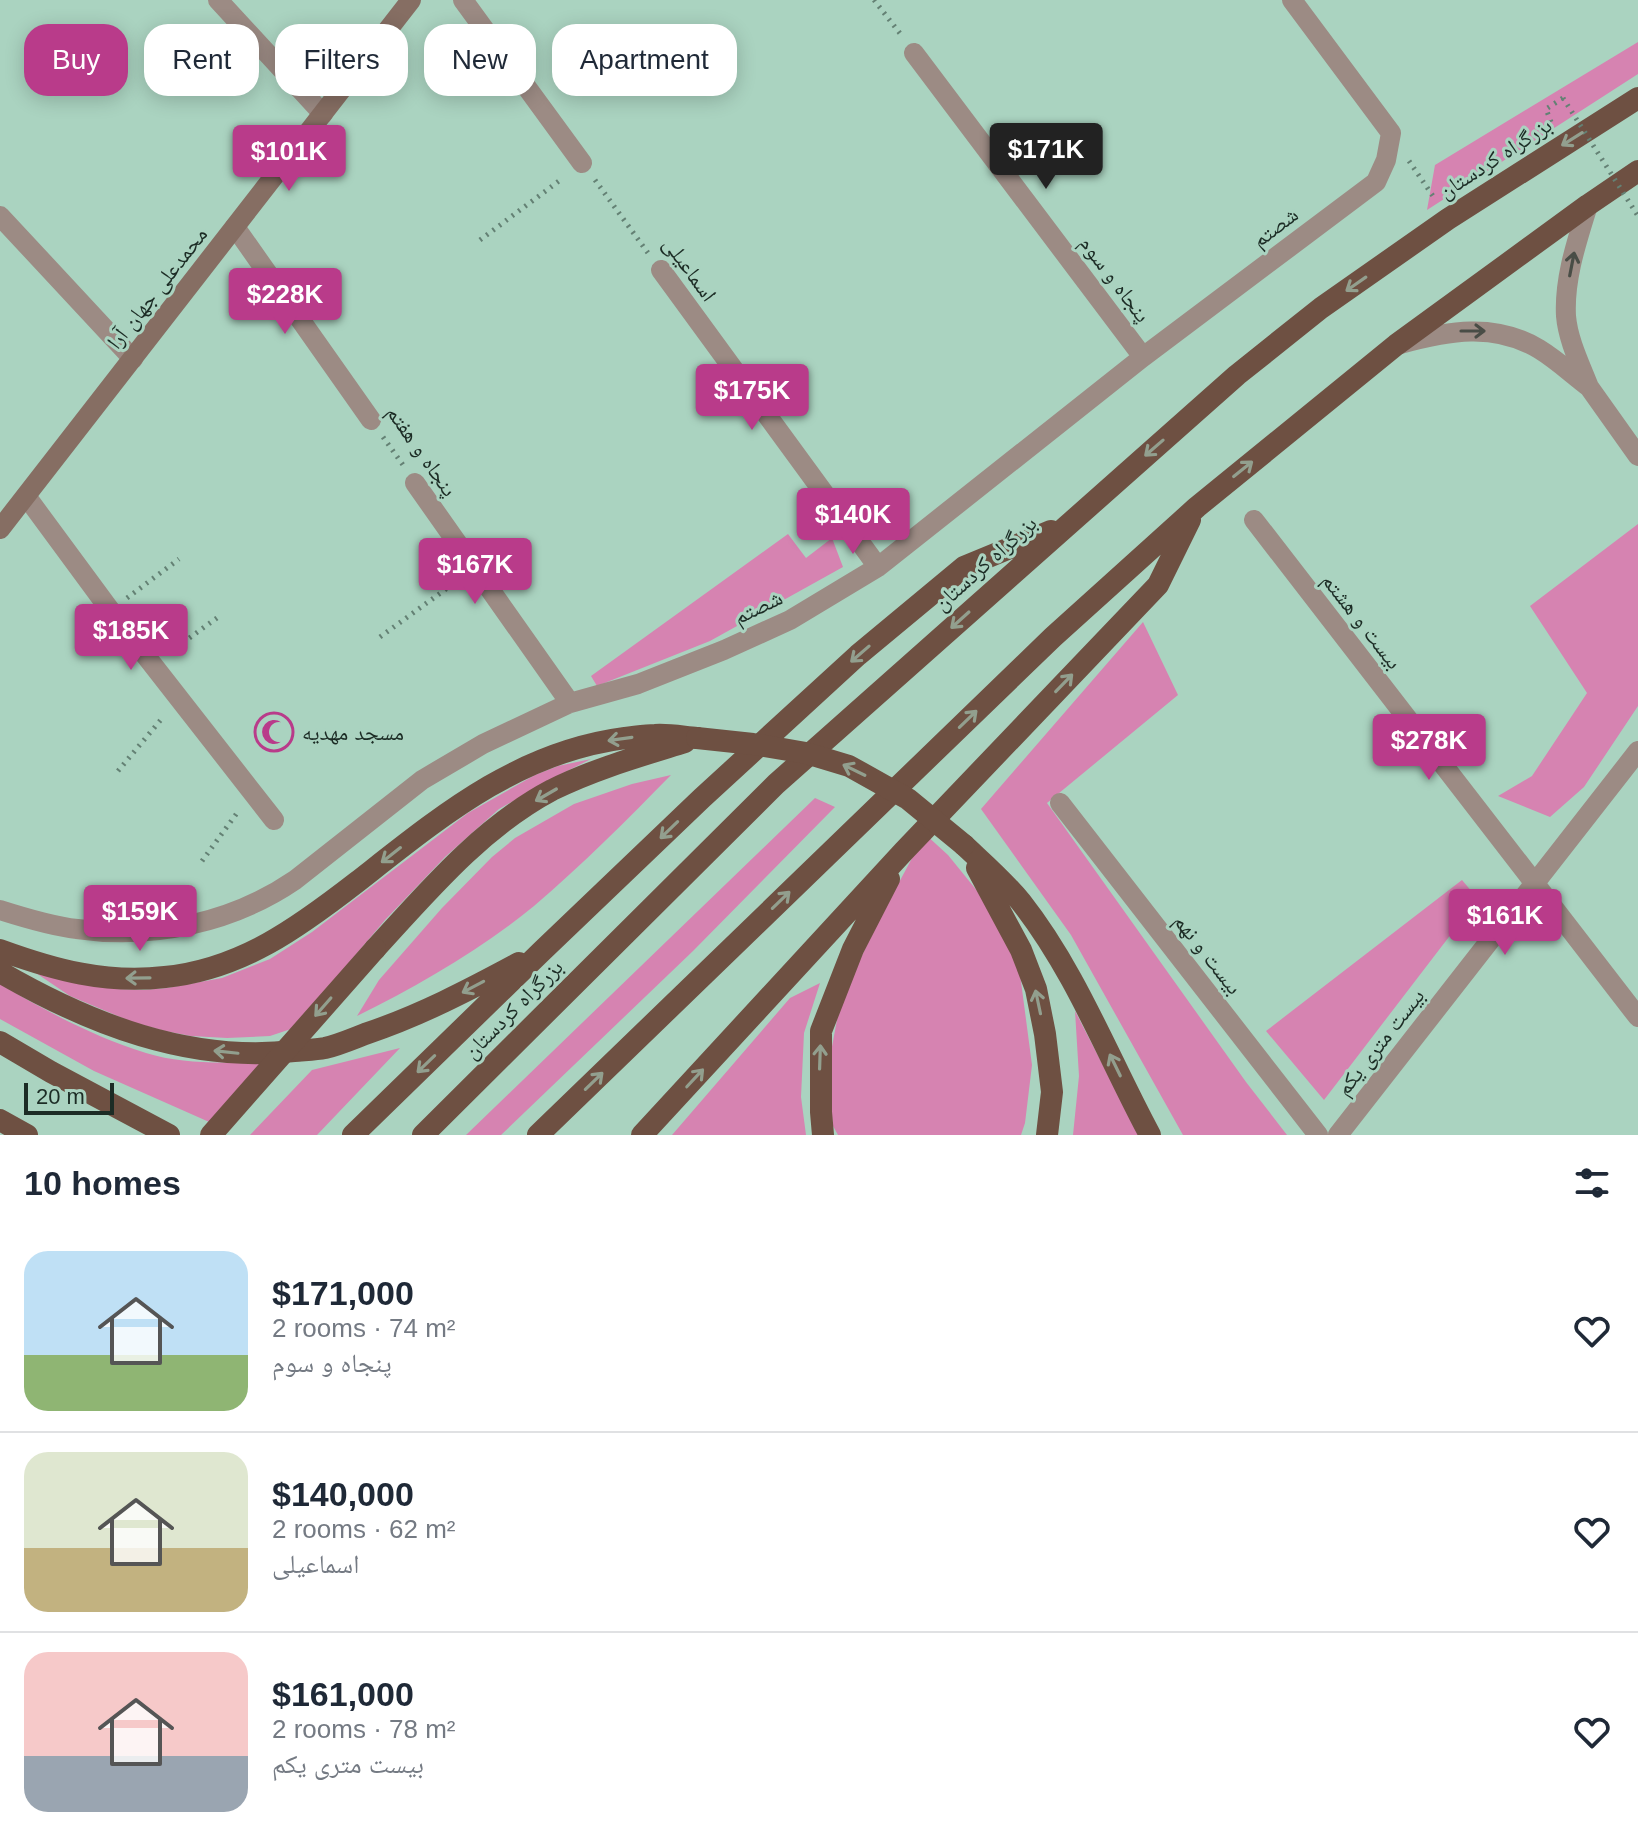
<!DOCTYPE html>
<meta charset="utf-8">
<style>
body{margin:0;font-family:Arial,"Noto Naskh Arabic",sans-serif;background:#f2f2f3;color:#1f2937;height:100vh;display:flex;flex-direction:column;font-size:30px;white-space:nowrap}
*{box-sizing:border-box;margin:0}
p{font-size:26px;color:#747a83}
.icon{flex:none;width:44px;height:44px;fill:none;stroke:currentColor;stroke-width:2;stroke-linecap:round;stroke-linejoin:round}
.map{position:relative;height:1135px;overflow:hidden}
.side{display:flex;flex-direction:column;background:#fff;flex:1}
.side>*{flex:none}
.top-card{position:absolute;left:24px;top:24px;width:800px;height:72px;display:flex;gap:16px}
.scale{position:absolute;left:24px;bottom:20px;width:90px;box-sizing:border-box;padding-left:8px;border:4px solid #1c2c25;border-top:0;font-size:22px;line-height:28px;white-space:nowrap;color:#1c2c25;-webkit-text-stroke:6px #aad3c0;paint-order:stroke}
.price{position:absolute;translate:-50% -68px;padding:0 18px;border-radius:8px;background:#b93b8a;color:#fff;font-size:26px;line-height:52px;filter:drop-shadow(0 2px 4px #0008)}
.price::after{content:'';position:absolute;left:50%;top:48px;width:24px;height:18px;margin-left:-12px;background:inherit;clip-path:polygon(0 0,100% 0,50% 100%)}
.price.on{background:#222;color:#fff}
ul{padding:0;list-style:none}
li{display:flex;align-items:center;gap:24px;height:200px;padding:0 24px}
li+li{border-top:2px solid #e0e1e3}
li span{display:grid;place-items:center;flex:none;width:224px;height:160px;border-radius:24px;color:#555}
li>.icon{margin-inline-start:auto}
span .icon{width:96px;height:96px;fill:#fffc;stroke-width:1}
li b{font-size:34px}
h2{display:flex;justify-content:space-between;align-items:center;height:96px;padding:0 24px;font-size:34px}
.chip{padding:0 28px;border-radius:24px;background:#fff;box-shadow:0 4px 20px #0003;font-size:28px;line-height:72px}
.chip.on{background:#b93b8a;color:#fff}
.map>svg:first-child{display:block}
</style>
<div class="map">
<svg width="1638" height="1135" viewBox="0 0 1638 1135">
<rect width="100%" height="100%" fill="#aad3c0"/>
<path fill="#d683b1" d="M1638,42V74L1427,210L1435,165Z
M1638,524V706L1584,787L1550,817L1498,796L1532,776L1587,693L1530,606Z
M788,534L806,558L832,538L843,567L710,641L597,686L591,676Z
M1143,622L1178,695L1047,803L1246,1082L1287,1135H1183L1071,935L981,809Z
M591,759L563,773L499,809L445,857L385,920L294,1028L270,1036L227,1038L191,1036L165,1031L132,1022L70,996L33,971L116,989L144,990L167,988L222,978L270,959L312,932L468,813L535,775L558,766Z
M671,775C627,820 582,865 534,906C480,950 419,985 357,1016L379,980L442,908L492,857L515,838L574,804L632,784Z
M815,798L835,807L693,951L501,1135H466Z
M925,834L948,855L978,892L1007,942L1020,974L1032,1065L1025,1123L1021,1135H838L833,1126L827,1073L840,1004L874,929Z
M1462,880L1478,899L1324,1100L1266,1031Z
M820,983L804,1033L801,1097L806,1135H672L790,998Z
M0,984C46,1011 94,1037 146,1053C185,1065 228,1063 269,1061L216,1125L94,1071L0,1019Z
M1075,1011L1139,1135H1073L1079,1076Z
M400,1048L317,1135H250L312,1070Z"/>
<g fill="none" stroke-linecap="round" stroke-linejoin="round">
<path stroke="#648174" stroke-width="5" stroke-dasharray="2 6" stroke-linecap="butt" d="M874,0L902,36
M1551,122L1546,109L1563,98
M1409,161L1435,199
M595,180L648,253
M480,240L563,178
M383,437L403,465
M127,598L179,559
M380,637L457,581
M170,652L221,615
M118,771L164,716
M202,861L237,813"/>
<path stroke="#9c8b84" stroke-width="20" d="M218,0L323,114
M463,0L582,163
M914,53L1143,357
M0,216L133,359
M235,227L371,420
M661,270L878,567
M415,483L570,703
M26,496L110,610L274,820
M1254,520L1638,1017
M1060,803L1318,1135
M0,910C25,918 51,926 77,929C152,940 232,923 295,880L422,780L483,744L570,703L638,684L724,650L790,620L878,567L1143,357L1376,182L1386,160L1391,133L1292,0
M1338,1135L1638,751"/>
<path stroke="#9c8b84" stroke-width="20" d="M1400,344C1448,331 1494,322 1539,349C1557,360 1573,375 1589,387C1580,364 1568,340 1566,316C1564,278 1577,241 1588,205
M1589,387L1638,456"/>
<path stroke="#866e63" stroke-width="20" d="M0,529L411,0"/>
<path stroke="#6e5042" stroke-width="22" d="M964,845C983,863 1004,881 1021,902C1076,972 1108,1057 1150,1135
M977,868L1021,950L1036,989L1045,1034L1052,1092L1047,1135
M375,949C428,891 482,827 552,790C594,769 640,756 685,742
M0,950C55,970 106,984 165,977C242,969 299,927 357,882C440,817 517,752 625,738C635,737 645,735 655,735C669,734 684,737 697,738
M0,972C90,1024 189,1063 294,1051C304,1050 315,1050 325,1048C338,1045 352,1039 365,1034C419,1016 469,990 519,963
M0,1042L51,1072L169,1135
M0,1120L27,1135
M353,1135L542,951L702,798L858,655L964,567L1051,531
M423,1135L776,784L1237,375L1321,308L1448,219L1638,98
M538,1135L1053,637L1197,507L1396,345L1588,205L1638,171
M642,1135L904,851L1158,585L1190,520
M823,1135L821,1112V1031L853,949L889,879"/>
<path stroke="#648174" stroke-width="5" stroke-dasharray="2 6" stroke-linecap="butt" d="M1563,98L1638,216"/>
<path stroke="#6e5042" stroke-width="22" d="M697,738L753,744L806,753L849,766L908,799L964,845
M211,1135L375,949"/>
</g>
<defs><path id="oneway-shaft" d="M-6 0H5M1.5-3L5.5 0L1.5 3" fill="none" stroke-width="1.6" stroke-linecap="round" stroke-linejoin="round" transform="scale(2)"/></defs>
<g stroke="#929f8e">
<use href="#oneway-shaft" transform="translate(1572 139) rotate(148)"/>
<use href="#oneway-shaft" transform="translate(1356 284) rotate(145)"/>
<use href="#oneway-shaft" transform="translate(1154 448) rotate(139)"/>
<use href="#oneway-shaft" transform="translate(1243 469) rotate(-39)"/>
<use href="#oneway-shaft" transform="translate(960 620) rotate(138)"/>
<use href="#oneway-shaft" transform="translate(860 654) rotate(139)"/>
<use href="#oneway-shaft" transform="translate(1064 683) rotate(-46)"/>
<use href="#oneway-shaft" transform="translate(968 719) rotate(-44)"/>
<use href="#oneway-shaft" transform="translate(620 739) rotate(172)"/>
<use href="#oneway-shaft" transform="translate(854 770) rotate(-154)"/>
<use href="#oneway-shaft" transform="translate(546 795) rotate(150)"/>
<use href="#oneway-shaft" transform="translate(669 830) rotate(136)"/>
<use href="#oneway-shaft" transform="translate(391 855) rotate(142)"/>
<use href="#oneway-shaft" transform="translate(781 900) rotate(-44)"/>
<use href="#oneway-shaft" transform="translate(138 978) rotate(179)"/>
<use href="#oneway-shaft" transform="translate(473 987) rotate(152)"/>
<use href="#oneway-shaft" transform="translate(1038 1002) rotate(-102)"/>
<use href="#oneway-shaft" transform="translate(323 1007) rotate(131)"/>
<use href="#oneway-shaft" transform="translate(226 1052) rotate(-174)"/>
<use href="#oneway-shaft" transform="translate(820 1057) rotate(-88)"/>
<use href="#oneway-shaft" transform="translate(426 1064) rotate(136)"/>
<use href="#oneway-shaft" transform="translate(1115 1065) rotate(-116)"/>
<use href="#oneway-shaft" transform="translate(695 1078) rotate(-47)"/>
<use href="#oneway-shaft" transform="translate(594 1081) rotate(-44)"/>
</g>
<g stroke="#494d46">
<use href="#oneway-shaft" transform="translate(1572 264) rotate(-79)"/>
<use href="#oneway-shaft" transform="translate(1473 331)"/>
</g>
<defs>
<g id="mosque-ring" transform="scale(2)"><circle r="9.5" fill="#aad3c0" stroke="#b93b8a" stroke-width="1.5"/><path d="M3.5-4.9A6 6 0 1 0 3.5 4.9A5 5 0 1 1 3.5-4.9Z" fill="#b93b8a"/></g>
</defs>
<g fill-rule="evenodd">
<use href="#mosque-ring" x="274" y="732"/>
</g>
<g text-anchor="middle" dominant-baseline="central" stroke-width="6" stroke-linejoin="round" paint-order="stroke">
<g font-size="22" fill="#1c2c25" stroke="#aad3c0">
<text transform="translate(1495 158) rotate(-33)">بزرگراه کردستان</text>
<text transform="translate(1275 227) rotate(-37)">شصتم</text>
<text transform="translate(690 269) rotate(54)">اسماعیلی</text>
<text transform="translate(1115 279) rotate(53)">پنجاه و سوم</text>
<text transform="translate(157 288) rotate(-52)">محمدعلی جهان آرا</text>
<text transform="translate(422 451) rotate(55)">پنجاه و هفتم</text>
<text transform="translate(985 563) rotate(-42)">بزرگراه کردستان</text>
<text transform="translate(758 607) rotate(-26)">شصتم</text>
<text transform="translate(1362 621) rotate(52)">بیست و هشتم</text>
<text transform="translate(1208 954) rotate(52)">بیست و نهم</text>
<text transform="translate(513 1009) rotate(-45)">بزرگراه کردستان</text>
<text transform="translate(1380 1042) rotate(-52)">بیست متری یکم</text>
</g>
<g font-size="22" fill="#1c2c25" stroke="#aad3c0" text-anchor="start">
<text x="302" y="732">مسجد مهدیه</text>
</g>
</g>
</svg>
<div class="scale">20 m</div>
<b class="price on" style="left:1046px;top:191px">$171K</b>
<b class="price" style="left:289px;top:193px">$101K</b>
<b class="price" style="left:285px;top:336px">$228K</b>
<b class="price" style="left:752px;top:432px">$175K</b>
<b class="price" style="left:853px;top:556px">$140K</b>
<b class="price" style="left:475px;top:606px">$167K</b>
<b class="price" style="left:131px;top:672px">$185K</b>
<b class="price" style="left:1429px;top:782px">$278K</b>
<b class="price" style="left:140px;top:953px">$159K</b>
<b class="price" style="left:1505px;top:957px">$161K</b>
<div class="top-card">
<a class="chip on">Buy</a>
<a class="chip">Rent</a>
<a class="chip">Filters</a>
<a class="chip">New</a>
<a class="chip">Apartment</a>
</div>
</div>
<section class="side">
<h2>10 homes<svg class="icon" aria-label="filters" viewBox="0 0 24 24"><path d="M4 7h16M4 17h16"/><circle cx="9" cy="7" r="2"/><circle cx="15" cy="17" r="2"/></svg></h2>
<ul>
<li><span style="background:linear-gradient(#bfe0f5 65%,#8fb573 0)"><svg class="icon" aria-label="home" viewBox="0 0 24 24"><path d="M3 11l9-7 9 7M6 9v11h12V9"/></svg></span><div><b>$171,000</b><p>2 rooms · 74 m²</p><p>پنجاه و سوم</p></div><svg class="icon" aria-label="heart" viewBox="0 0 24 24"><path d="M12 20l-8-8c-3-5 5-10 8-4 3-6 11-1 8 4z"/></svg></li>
<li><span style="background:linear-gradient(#dfe7d0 60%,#c2b280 0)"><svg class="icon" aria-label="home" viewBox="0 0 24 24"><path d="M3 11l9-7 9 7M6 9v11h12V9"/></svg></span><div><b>$140,000</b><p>2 rooms · 62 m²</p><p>اسماعیلی</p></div><svg class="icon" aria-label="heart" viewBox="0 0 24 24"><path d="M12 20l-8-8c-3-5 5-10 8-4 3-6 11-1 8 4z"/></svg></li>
<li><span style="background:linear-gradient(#f6c9c9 65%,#9aa5b1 0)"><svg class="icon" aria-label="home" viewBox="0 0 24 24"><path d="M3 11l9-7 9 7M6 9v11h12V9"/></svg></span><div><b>$161,000</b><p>2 rooms · 78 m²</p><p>بیست متری یکم</p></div><svg class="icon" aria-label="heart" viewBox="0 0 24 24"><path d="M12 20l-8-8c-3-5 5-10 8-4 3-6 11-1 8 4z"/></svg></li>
</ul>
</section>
